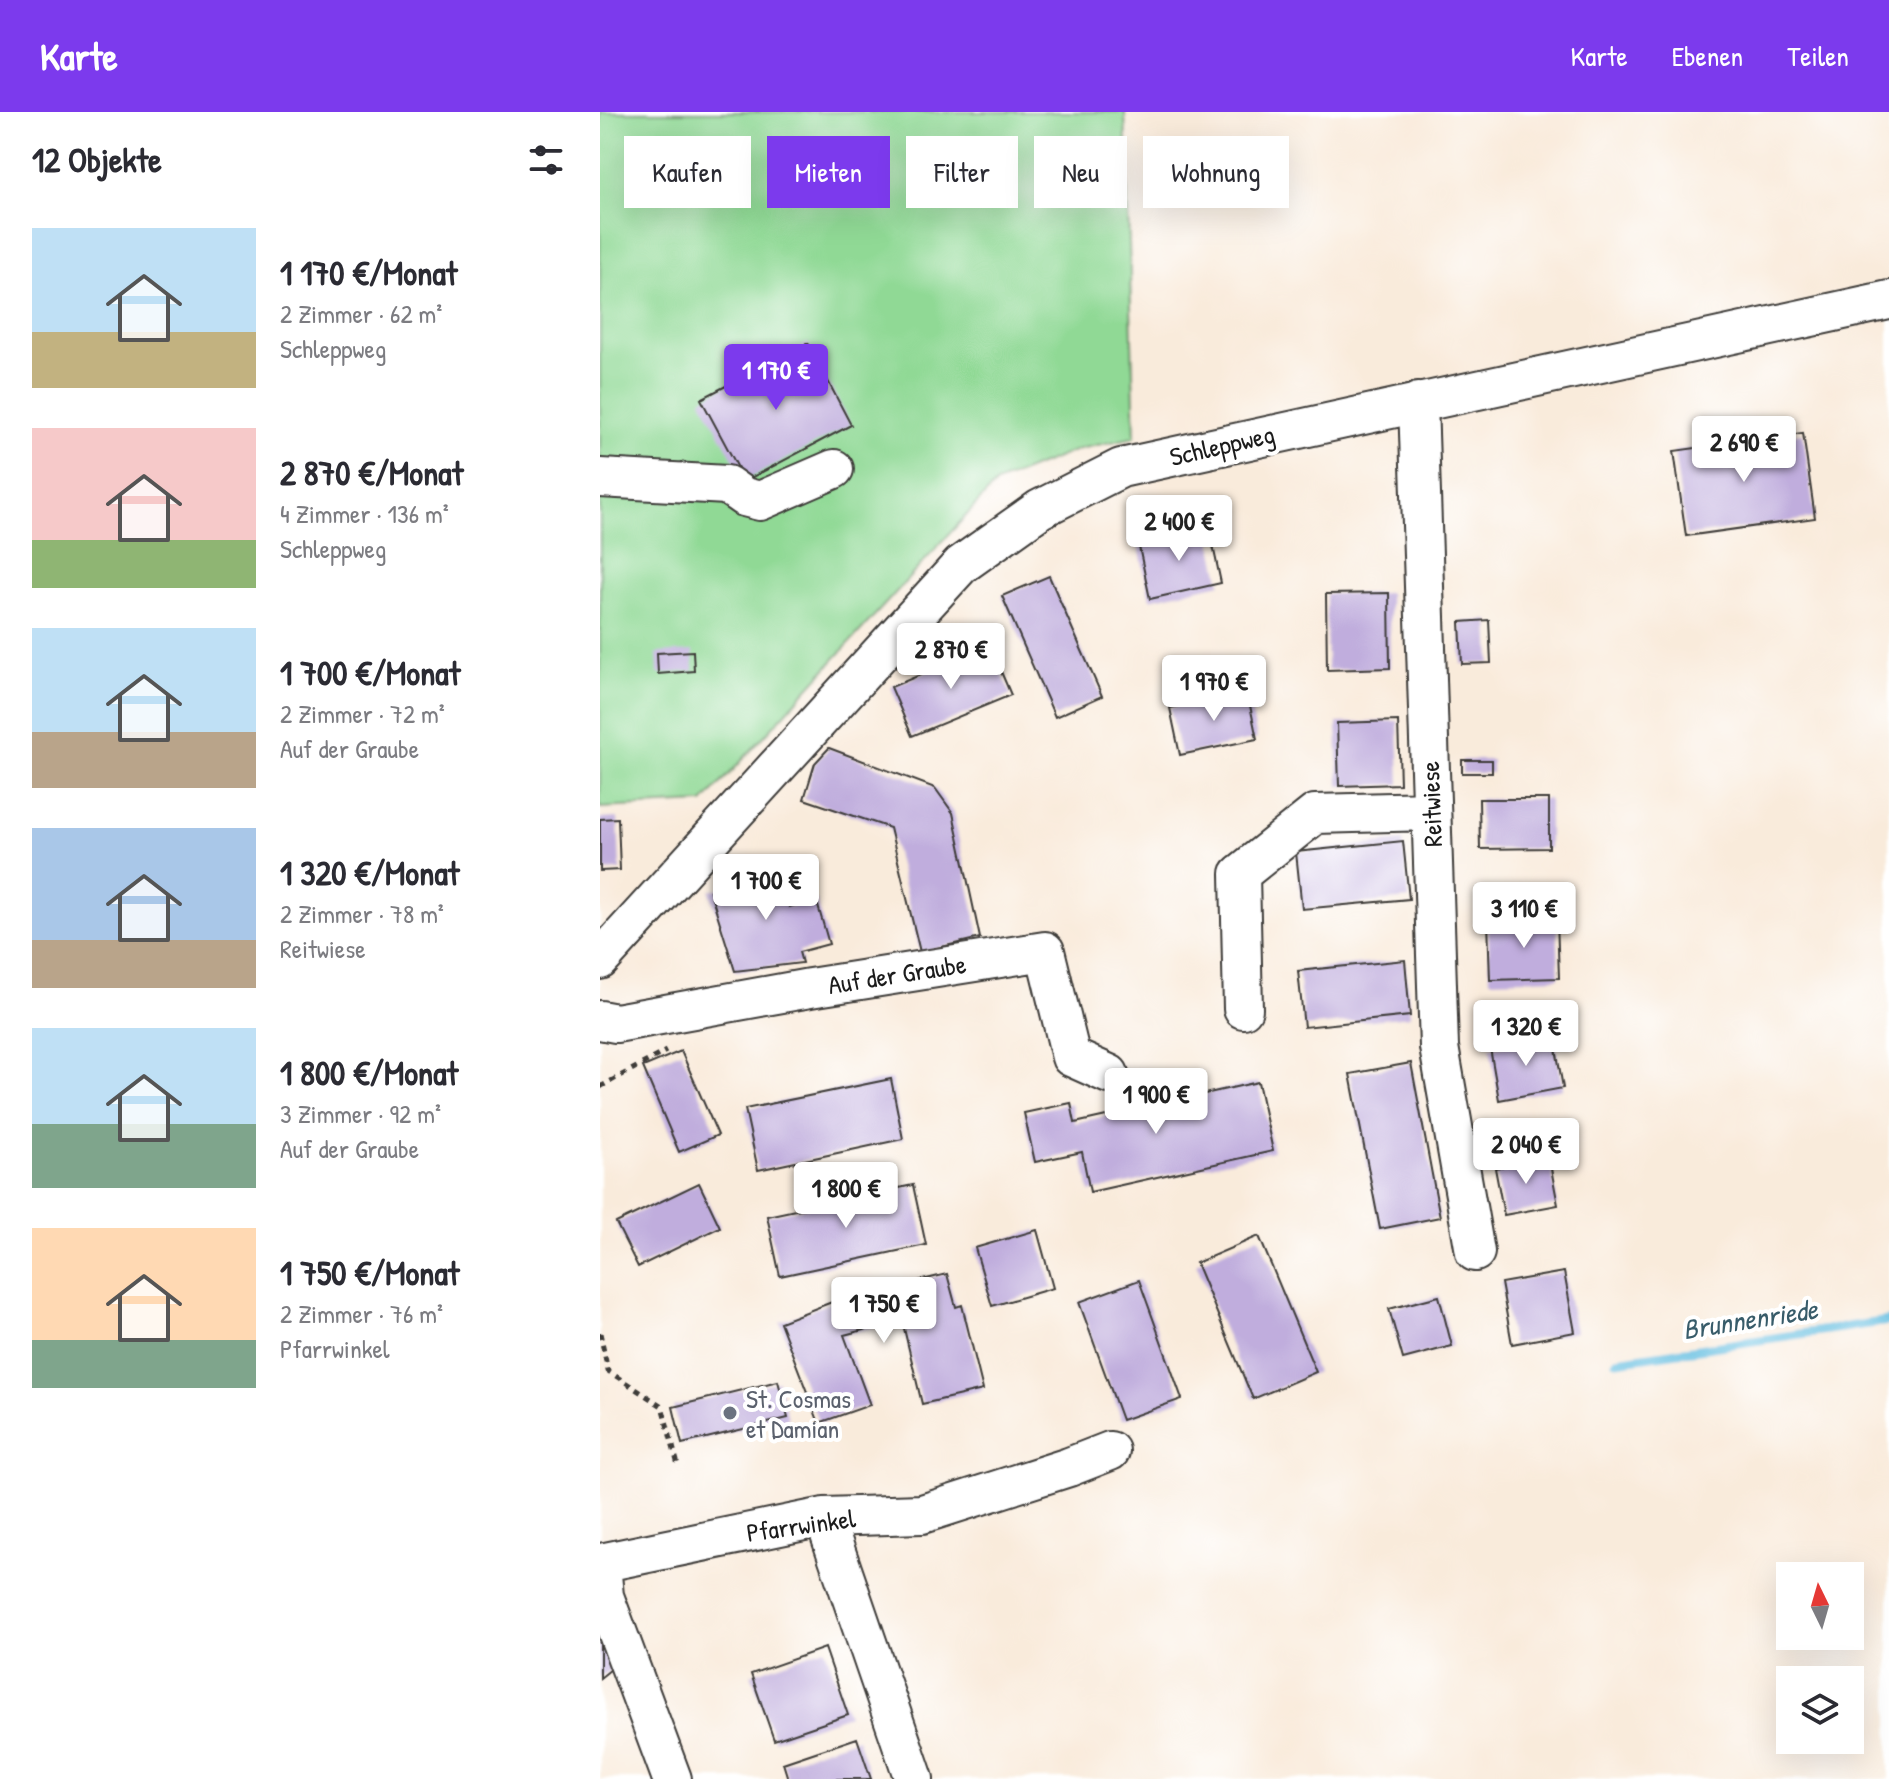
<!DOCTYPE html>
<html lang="de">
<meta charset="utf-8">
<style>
body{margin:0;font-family:"Patrick Hand",sans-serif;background:#f7f7f7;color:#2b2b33;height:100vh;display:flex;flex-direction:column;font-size:30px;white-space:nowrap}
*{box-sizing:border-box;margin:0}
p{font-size:26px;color:#7c7c81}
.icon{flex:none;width:44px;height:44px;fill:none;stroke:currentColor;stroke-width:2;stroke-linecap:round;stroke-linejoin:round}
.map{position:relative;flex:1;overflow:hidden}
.panel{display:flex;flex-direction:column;background:#fff;width:600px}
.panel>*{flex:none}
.top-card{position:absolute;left:24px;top:24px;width:760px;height:72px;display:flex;gap:16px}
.needle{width:52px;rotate:355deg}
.buttons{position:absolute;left:1176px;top:1450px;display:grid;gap:16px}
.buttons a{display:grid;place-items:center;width:88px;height:88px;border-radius:0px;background:#fff;box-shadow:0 8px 32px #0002;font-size:40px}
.price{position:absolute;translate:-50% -68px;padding:0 18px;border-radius:8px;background:#fff;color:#222;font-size:26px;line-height:52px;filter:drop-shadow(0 2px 4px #0008)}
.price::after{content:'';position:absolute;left:50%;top:48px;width:24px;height:18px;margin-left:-12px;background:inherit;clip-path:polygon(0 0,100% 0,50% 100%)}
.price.on{background:#7c3aed;color:#fff}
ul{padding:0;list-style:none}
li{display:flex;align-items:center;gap:24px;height:200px;padding:0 32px}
li span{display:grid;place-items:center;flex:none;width:224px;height:160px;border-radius:0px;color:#555}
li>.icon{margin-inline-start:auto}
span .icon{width:96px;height:96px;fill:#fffc;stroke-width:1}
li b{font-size:34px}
h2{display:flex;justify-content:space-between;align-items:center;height:96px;padding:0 32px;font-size:34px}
.chip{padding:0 28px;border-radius:0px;background:#fff;box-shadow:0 8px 32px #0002;font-size:28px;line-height:72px}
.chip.on{background:#7c3aed;color:#fff}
header{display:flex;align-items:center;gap:48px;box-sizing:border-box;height:112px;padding:0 40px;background:#7c3aed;color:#fff}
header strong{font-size:38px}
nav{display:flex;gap:44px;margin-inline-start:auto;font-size:28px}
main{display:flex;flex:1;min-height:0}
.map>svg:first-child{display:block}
</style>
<header>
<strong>Karte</strong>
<nav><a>Karte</a><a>Ebenen</a><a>Teilen</a></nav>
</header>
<main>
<section class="panel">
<h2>12 Objekte<svg class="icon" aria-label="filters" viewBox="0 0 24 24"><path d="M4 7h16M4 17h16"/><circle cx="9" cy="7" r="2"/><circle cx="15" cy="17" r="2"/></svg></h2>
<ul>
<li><span style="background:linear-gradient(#bfe0f5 65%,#c2b280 0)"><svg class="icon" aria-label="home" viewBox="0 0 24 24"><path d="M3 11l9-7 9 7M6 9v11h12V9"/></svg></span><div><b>1 170 €/Monat</b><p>2 Zimmer · 62 m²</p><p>Schleppweg</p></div></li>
<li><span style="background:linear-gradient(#f6c9c9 70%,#8fb573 0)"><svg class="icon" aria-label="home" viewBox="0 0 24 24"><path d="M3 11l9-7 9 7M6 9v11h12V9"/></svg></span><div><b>2 870 €/Monat</b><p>4 Zimmer · 136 m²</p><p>Schleppweg</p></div></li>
<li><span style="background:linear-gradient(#bfe0f5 65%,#b9a48a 0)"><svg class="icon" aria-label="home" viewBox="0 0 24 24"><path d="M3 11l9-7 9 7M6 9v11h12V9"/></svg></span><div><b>1 700 €/Monat</b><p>2 Zimmer · 72 m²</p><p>Auf der Graube</p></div></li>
<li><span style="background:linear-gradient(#a9c7e8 70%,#b9a48a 0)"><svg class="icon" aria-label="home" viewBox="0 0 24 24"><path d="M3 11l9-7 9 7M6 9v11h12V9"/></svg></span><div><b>1 320 €/Monat</b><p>2 Zimmer · 78 m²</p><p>Reitwiese</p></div></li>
<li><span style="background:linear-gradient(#bfe0f5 60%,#7fa58c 0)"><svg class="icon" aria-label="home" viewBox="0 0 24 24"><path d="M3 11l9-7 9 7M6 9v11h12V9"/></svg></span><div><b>1 800 €/Monat</b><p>3 Zimmer · 92 m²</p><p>Auf der Graube</p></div></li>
<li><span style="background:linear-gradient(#ffd9b3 70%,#7fa58c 0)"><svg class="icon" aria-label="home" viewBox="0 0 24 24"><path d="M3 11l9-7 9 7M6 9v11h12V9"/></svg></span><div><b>1 750 €/Monat</b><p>2 Zimmer · 76 m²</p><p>Pfarrwinkel</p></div></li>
</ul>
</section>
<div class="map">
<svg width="1289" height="1667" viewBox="0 0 1289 1667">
<rect width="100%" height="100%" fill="#fff"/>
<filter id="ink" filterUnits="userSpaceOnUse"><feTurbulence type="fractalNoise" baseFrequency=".0125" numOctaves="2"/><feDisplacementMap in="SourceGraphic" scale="16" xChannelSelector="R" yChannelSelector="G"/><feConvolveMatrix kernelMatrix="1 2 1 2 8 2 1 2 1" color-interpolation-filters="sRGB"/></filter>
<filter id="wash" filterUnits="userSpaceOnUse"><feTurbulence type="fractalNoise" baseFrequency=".006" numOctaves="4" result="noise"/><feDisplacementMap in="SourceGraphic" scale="32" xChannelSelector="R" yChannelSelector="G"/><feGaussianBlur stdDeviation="1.8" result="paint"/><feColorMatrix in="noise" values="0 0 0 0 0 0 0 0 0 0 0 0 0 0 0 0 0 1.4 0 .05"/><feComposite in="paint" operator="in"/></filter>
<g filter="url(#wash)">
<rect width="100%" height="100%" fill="#f9ebdb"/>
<path fill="#90d995" stroke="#567a58" stroke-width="2" d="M0,0H525L535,325L479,337L396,371L103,691L0,696Z"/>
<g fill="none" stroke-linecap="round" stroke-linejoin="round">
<path stroke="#62bde0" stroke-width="9" d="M1017,1249L1289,1209"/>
</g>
<g id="blocks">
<path fill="#c0addd" d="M208,231L251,313L145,369L101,287Z
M1203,321L1215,406L1086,424L1074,339Z
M609,415L621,471L550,487L538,430Z
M449,464L502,584L455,605L402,484Z
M789,481L790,556L727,558L726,482Z
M889,508L891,551L862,552L860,510Z
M390,534L411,583L312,624L291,575Z
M93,539L94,559L58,562L57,541Z
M647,579L657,627L580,643L570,596Z
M798,609L800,672L739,674L737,611Z
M229,636L335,676L353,701L380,826L320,840L290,716L204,687L215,651Z
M862,648H892V661H862Z
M879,687H949V736L880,737Z
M18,706L20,758L0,759V707Z
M803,729L809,787L702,797L696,740Z
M176,751L189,795L216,787L229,832L199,840L202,851L135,859L110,779L142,770L140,761Z
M957,807L959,866L890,868L888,809Z
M805,848L810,904L704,915L698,859Z
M954,925L963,976L899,988L890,936Z
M81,939L118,1023L79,1040L43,955Z
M811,951L840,1105L780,1117L750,962Z
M291,967L303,1027L158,1058L145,997Z
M658,970L673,1039L490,1080L482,1040L435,1050L424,1001L471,991L475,1011Z
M949,1046L958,1093L904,1103L895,1056Z
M99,1071L120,1115L38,1155L16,1111Z
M313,1073L326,1133L180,1164L167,1104Z
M437,1118L453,1176L392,1194L375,1136Z
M659,1124L716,1260L653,1287L596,1151Z
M964,1160L975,1220L912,1232L901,1171Z
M347,1162L356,1195L362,1193L383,1278L322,1292L302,1208L244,1223L270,1293L219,1311L180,1210L232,1190Z
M539,1168L582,1287L522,1308L479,1190Z
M839,1184L852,1234L803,1247L789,1197Z
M178,1269L188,1306L82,1332L73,1295Z
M0,1510L21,1549L0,1566Z
M225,1536L248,1603L174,1628L151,1562Z
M257,1626L271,1667H188L183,1651Z"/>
</g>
</g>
<g filter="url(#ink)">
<use href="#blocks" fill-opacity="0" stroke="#3d3b39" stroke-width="2"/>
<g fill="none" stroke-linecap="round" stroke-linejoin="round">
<g stroke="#3d3b39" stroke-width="42">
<path id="minor" d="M818,290L839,935L875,1140
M0,366L127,373L144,385L160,389L234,357
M0,848L361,453L440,397L521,356L1289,188
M643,897L640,762L715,702L831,699
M0,908L16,911L210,876L445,839L471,945L509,962
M224,1405L314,1667
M0,1451L224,1405L322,1402L469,1355L510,1339
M1,1452L4,1484L72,1667"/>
</g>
<path stroke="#3d3b39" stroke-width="5" stroke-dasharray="6 6" stroke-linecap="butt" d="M0,975L66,939
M0,1221L8,1259L62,1294L78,1353"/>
<use href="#minor" stroke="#fff" stroke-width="38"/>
</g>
</g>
<circle fill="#6b7280" stroke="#fff" stroke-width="3" cx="130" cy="1301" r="8"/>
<g text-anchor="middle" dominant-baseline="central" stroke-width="8" stroke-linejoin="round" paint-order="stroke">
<g font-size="26" fill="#1c1c1c" stroke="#fff">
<text transform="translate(622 333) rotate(-13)">Schleppweg</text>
<text transform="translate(831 692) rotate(-92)">Reitwiese</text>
<text transform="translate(297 862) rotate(-9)">Auf der Graube</text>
<text transform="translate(201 1413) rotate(-8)">Pfarrwinkel</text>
</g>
<g font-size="26" fill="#5b616d" stroke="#fff" text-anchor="start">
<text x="146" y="1286">St. Cosmas<tspan x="146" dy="30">et Damian</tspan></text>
</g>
<g font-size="28" font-style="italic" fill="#385c6a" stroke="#fff">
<text transform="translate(1150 1207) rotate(-9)">Brunnenriede</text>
</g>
</g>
</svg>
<div class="buttons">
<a><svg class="needle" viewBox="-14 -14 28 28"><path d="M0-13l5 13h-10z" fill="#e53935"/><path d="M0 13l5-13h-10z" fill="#7c7c81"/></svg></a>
<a><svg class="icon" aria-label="layers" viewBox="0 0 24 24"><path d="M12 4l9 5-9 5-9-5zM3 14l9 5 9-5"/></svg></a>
</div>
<b class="price on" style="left:176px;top:300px">1 170 €</b>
<b class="price" style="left:1144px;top:372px">2 690 €</b>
<b class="price" style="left:579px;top:451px">2 400 €</b>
<b class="price" style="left:351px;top:579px">2 870 €</b>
<b class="price" style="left:614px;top:611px">1 970 €</b>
<b class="price" style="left:166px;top:810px">1 700 €</b>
<b class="price" style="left:924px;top:838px">3 110 €</b>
<b class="price" style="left:926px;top:956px">1 320 €</b>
<b class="price" style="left:556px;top:1024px">1 900 €</b>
<b class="price" style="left:926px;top:1074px">2 040 €</b>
<b class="price" style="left:246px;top:1118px">1 800 €</b>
<b class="price" style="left:284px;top:1233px">1 750 €</b>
<div class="top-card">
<a class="chip">Kaufen</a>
<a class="chip on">Mieten</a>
<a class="chip">Filter</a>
<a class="chip">Neu</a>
<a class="chip">Wohnung</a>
</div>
</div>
</main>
